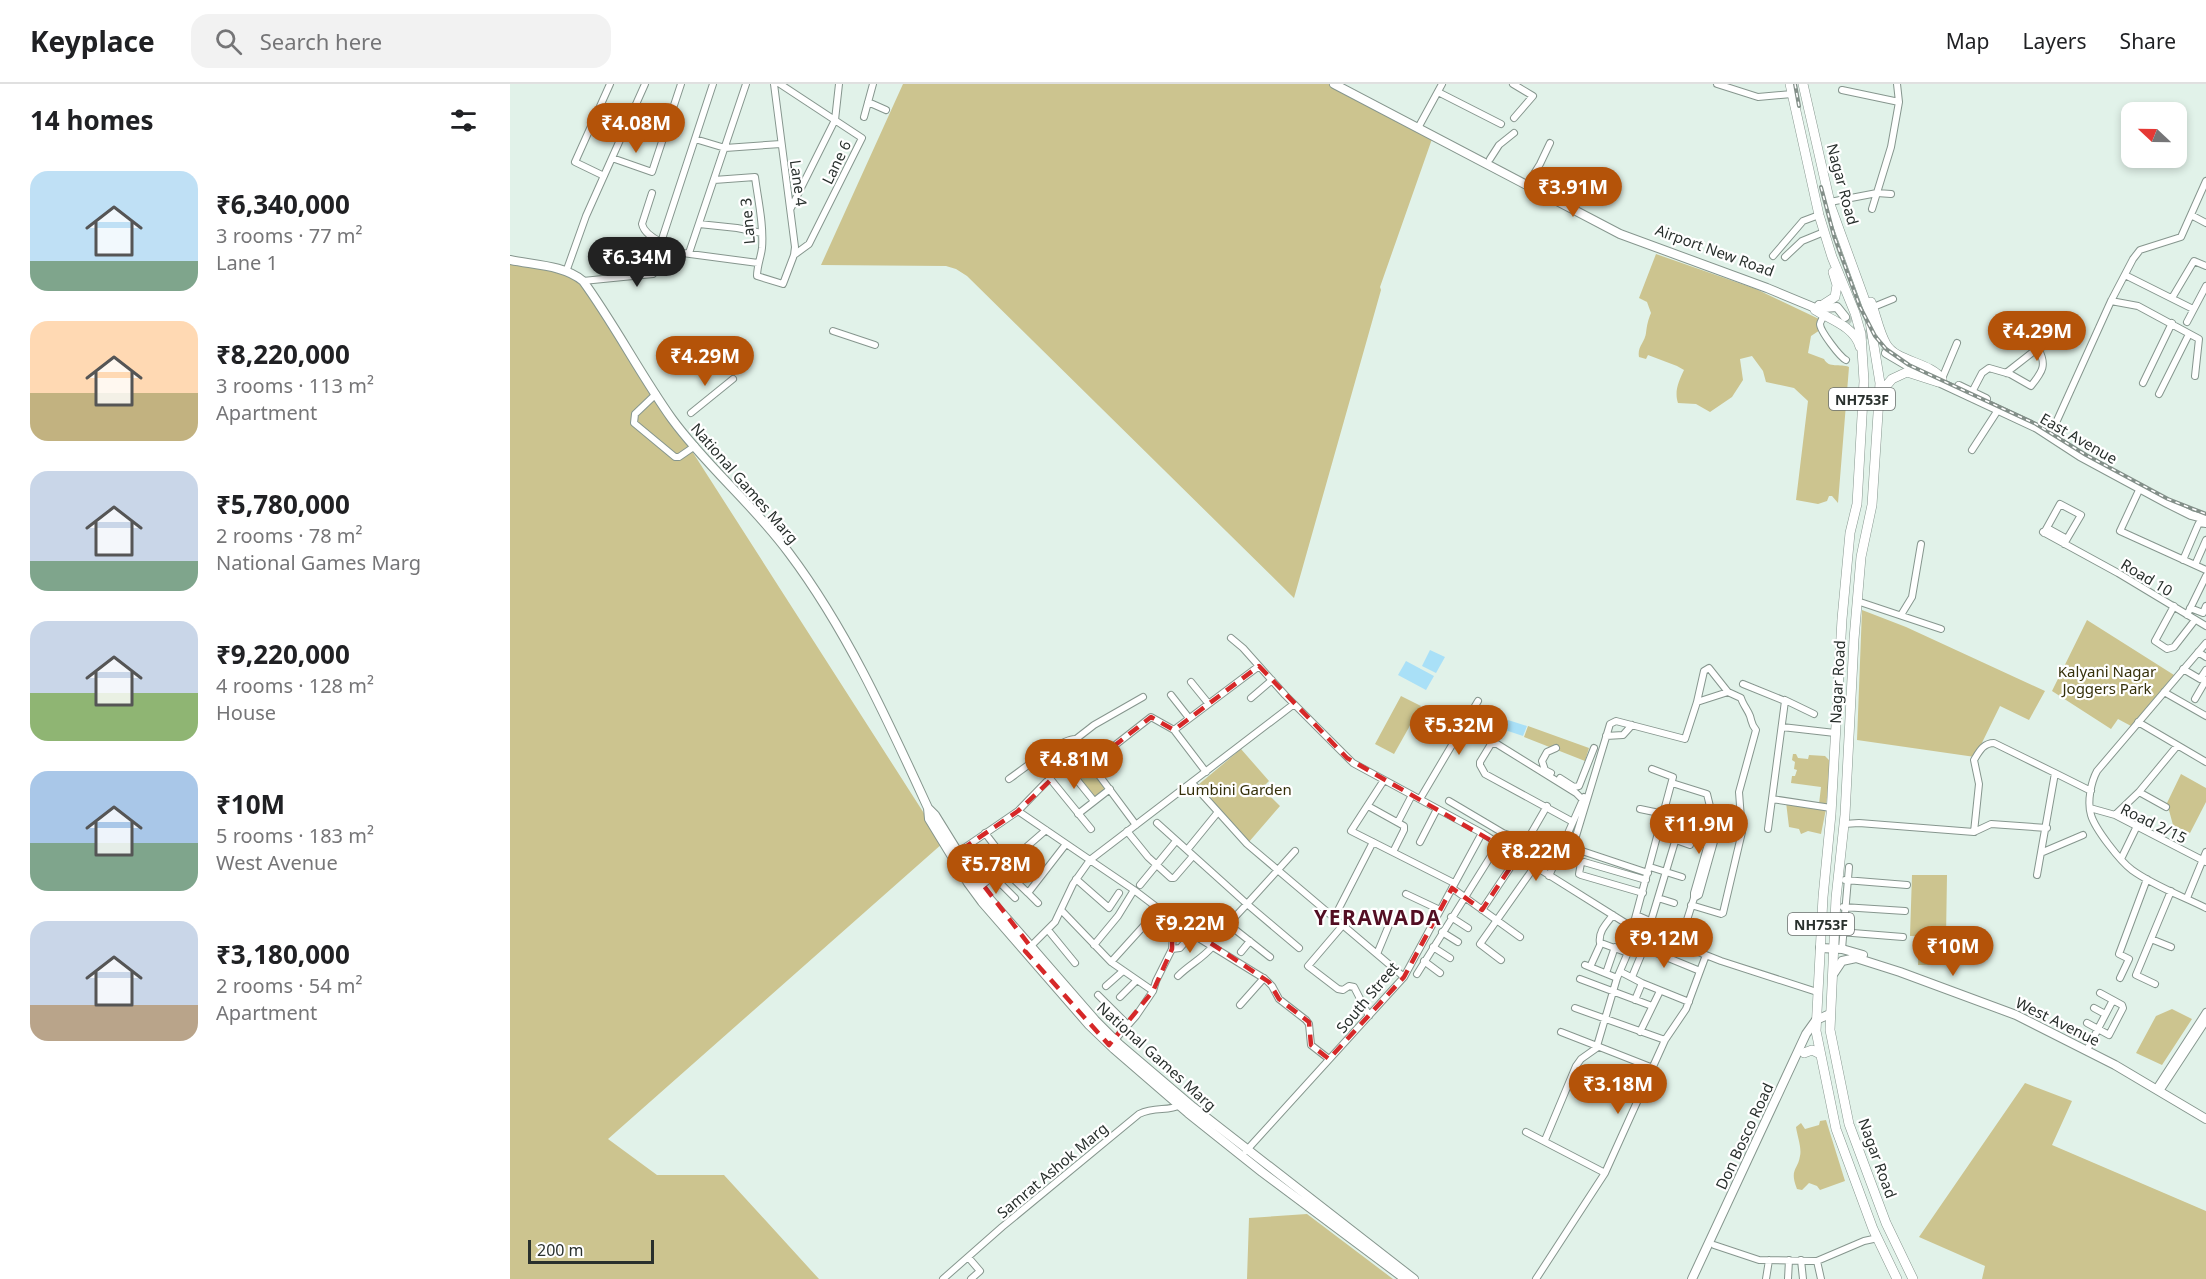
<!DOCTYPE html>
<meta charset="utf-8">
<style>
body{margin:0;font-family:"Noto Sans",sans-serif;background:#f2f2f2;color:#202124;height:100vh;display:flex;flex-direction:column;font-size:22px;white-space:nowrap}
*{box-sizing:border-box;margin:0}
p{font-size:20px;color:#757577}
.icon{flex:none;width:33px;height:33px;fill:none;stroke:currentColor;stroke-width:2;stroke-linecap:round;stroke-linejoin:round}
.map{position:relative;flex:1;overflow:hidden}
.sheet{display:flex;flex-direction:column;background:#fff;width:510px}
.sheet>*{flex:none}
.needle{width:39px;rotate:292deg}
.buttons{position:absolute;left:1611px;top:18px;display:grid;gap:12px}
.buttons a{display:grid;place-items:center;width:66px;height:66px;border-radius:12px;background:#fff;box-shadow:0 3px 9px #0003;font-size:30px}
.scale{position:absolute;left:18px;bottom:15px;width:126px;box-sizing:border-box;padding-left:6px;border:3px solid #29302d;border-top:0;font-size:16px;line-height:21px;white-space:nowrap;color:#29302d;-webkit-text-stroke:4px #fff;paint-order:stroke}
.price{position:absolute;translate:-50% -51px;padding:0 14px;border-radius:21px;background:#b45309;color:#fff;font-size:20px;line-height:39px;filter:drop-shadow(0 2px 3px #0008)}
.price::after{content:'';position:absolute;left:50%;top:36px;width:18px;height:14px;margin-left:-9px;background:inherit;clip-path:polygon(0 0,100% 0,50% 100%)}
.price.current{background:#222;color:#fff}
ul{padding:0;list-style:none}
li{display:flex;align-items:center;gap:18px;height:150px;padding:0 30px}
li span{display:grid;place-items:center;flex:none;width:168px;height:120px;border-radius:18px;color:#555}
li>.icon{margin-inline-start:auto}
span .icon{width:72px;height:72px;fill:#fffc;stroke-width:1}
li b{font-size:26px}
h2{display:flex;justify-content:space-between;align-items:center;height:72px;padding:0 30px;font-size:26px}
header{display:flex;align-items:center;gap:36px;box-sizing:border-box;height:84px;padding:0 30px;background:#fff;border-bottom:2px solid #e0e0e0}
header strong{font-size:28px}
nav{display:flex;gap:33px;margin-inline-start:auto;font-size:21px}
.search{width:420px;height:54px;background:#f2f2f2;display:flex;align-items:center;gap:15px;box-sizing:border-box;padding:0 21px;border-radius:18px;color:#757577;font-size:22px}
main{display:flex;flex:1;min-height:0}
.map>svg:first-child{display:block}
</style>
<header>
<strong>Keyplace</strong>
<div class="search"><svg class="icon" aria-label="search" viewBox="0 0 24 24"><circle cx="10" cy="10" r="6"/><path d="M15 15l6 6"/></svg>Search here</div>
<nav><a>Map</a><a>Layers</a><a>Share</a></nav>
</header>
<main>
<section class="sheet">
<h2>14 homes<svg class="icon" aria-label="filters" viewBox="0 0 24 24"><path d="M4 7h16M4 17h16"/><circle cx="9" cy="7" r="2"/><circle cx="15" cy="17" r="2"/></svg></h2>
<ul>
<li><span style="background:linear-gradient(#bfe0f5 75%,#7fa58c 0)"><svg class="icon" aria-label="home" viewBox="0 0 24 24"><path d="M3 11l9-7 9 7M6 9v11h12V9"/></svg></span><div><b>₹6,340,000</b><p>3 rooms · 77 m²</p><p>Lane 1</p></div></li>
<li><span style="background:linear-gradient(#ffd9b3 60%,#c2b280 0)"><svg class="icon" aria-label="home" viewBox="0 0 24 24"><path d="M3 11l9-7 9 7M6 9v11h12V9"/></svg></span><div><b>₹8,220,000</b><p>3 rooms · 113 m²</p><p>Apartment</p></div></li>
<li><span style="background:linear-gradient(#c9d6e8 75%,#7fa58c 0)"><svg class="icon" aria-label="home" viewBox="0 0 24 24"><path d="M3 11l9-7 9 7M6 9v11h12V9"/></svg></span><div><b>₹5,780,000</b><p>2 rooms · 78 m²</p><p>National Games Marg</p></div></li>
<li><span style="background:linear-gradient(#c9d6e8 60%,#8fb573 0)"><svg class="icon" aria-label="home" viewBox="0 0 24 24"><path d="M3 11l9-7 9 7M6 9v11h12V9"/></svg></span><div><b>₹9,220,000</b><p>4 rooms · 128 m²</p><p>House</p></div></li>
<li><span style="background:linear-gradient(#a9c7e8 60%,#7fa58c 0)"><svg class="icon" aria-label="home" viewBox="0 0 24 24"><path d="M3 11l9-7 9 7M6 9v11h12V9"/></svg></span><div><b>₹10M</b><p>5 rooms · 183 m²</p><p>West Avenue</p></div></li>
<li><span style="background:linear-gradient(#c9d6e8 70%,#b9a48a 0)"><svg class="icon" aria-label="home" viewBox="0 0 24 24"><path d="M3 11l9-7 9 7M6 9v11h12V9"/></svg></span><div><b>₹3,180,000</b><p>2 rooms · 54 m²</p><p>Apartment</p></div></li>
</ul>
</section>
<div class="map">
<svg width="1696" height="1195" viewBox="0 0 1696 1195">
<rect width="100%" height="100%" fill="#e1f2e9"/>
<path fill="#ccc48f" d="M393,0H819L922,55L870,203L871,206L784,514L457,192L446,185L436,182L311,181Z
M1146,170L1246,205L1309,235L1310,246L1301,252L1298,269L1314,275C1319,285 1330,279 1339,283L1328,419L1322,412H1319L1317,417L1308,420L1286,416L1298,317L1284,304L1256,298L1253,287L1242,272L1230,275L1233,296L1222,313L1200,328L1186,320L1168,319C1164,307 1169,297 1174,286L1167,282L1138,271L1136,275L1129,273C1127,263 1135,258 1136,249C1137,241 1138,236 1141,229L1137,218L1129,214Z
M0,179L45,184L73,197L433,759L98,1055L147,1091H214L309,1195H0Z
M1352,526L1396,543L1535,607L1519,636L1490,622L1465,673L1347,656Z
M1577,536L1664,591L1621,642L1608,635L1601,645L1542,607Z
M891,612L911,622L884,670L865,660Z
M1018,642L1079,664L1075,677L1014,653Z
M731,665L759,697L752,704L770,722L738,759L688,701Z
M571,667L600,705L584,717L555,681Z
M1283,670H1286L1288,674L1298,675L1299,671L1315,672L1321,678L1316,722L1309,720L1311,703L1281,699L1282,692H1285L1287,686L1284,685L1285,678L1282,676Z
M1671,690L1696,704V718L1680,749L1663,741L1657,719Z
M1276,718L1316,725L1311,750L1298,747L1291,750L1289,745L1279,743Z
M1402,791H1437L1436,853L1400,852Z
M1409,855H1422V881H1408Z
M1423,855H1437L1436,881H1423Z
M1662,925L1682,935L1652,981L1626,969L1646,932Z
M1515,999L1562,1017L1542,1061L1696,1127V1195H1472L1475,1182L1409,1153Z
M1316,1036L1335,1097L1310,1106L1307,1102L1299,1099L1292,1106L1287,1105C1279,1085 1288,1086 1290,1072C1292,1064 1287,1051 1286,1043L1291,1039L1295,1045L1309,1041L1310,1037Z
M797,1130L883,1195H737L739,1134Z"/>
<path fill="#a9e0f7" d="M920,566L935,573L926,589L912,582Z
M896,577L924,592L916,606L888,591Z
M998,636L1017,642L1013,652L986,643L987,641L995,643Z"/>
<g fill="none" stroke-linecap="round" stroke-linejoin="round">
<path stroke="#bccbc3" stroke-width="8" stroke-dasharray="8 4" stroke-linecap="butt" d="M1335,233L1378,266"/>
<g stroke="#86968e" stroke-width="8">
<path id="minor" d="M270,0L352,54L299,160L284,171
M1003,0L1023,12L1004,34
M1207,0L1248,13L1282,10
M1332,6L1389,18
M928,8L991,40
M358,18L376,26
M354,33L363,0
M908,44L932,0
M185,55L215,64L271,60
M102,74L142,88L171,0
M980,75L989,61L1004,49
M94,92L65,78L100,0
M204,96L245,93C248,116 254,141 252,164C251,173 247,182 247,192L273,200L284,171L285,163L264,0
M1020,96L1030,80L1040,59
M142,109L132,140C134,149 143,154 151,158
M1320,118L1367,109L1381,110
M281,124L325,36L329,0
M1362,125L1381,63L1389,18L1387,0
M1681,131L1696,139
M189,140L227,144L252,149
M179,169L236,0
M1263,172L1293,137L1309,131
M1275,173L1292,157L1314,148
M154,179L151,163L153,152L203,0
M56,188L76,132L135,0
M1615,191L1683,225
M73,197L143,190L160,171L165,168L248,179
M1662,214L1684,177L1696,182
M1601,217L1628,222L1689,255L1685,292
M1361,224L1383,215
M1314,231C1313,234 1310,238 1310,240C1310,247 1330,273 1336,276
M1677,238L1696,202
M323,247L365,261
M1496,289L1528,264L1553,257
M1431,297L1447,259
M1633,299L1662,239
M146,310L125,330L124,339L165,373H169L185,362
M1461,310L1472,289L1479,284L1500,290L1521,302C1533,287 1537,281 1528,264
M1649,310L1679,250
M181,329L223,295
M1540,352L1601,217L1623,175L1630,166L1671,153L1696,97
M1462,366L1488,326
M1630,404L1610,447L1696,486
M1537,444L1557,455
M1533,448L1608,489L1696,542
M1534,449L1550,420L1571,431L1554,460
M1673,476L1688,441L1689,439L1696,440
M1685,481L1696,456
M1347,517L1431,545
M1664,522L1645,557L1657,565L1664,563L1685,536
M1680,524L1693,529L1696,522
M1391,531L1402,513L1411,460
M1677,531L1696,492
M721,554L733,564L775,611L843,679L972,749L1117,840L1211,877L1307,908
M1696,559L1587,687C1581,698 1577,718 1581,731C1585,745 1610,777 1622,786C1644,802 1672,812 1696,824
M1688,568L1696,573
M1673,585L1690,595L1696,586
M681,598L698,619
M1233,600L1275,617L1258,745
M1654,608L1696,632
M661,611L679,634
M741,614L762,596
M1685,615L1696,596
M1275,616L1304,630
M1187,618L1218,608
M1628,638L1696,678
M1272,643L1325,649
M664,646L749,582
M664,646L696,688
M1096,652L1113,651L1122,641
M566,655L571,667L626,741
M571,667L555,681L584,717
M581,680L641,633L664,646
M529,681L581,745
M1041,689L1035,686L1032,677L1037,668L1046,664
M1050,694L1064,703L1069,702L1084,664
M499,695C512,686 553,653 566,655L584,641L633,613
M874,696L841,747L944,799
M682,699L737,760L894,893
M1162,699L1197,710L1204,739L1184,809V814L1169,861
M1629,708L1656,723
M910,715L968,617
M1262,715L1321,724
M939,717L993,749L1017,757
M858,722L894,742V746L883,768
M1580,724L1605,731L1696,778
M1130,725L1154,730
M508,727L540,694
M1155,727L1232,748
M708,728L677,766L737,820L785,767
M568,730L600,705
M1605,731L1629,708L1667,662
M888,738L902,711
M1063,738L975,690L970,681V678L981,660H987L1066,709L1073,716
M647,739L677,766
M1334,740L1349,739L1464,748L1481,740L1537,744
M617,747L638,773L661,794H664L683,772
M1464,748L1469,700L1464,676C1469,668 1473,659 1484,659L1545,689
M475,749L498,779
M1166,756L1180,761
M910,758L927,725
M1533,768L1573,751
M444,771L508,727L624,806L682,850L755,895L762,902L769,915L796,936L799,940L801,961L819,975
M519,775L534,788
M1611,775L1627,742
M1140,783L1172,793
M492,784L518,809L556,760
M1138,789L1066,765L1063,762L1100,640L1106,637L1175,655L1187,618L1194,587L1199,584L1218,608L1231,614C1233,621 1238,626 1240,632C1242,638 1241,640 1246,646L1229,708L1232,748L1213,829L1211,830L1181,821
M1527,791L1545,689L1581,707
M483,792L505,814
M1039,792L1074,713
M566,795L599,824L609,809
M1335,796L1397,801
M630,801L666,757
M469,804L536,746
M942,804L1010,853
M518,809L528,819
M1133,809L1071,791L1069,790L1071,779L1074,778L1136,796
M896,810L930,826
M1148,814L1164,819
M1184,814L1189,811L1209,740
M1677,814L1696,768
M1333,823L1395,827
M972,826L1008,772L1037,722
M552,827L601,878L643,907L626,932L602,959
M1126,831L1172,851
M941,833L958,844
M824,834L863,758
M1141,837L1173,731
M718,840L760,873
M833,841L798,882L828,905L833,906L839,902L844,903L859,932
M1123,842L1163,693L1142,685
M1128,845L1107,894L1087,962L1143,984
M538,846L565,879
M932,848L948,858
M1330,848L1393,853
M710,849L737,820L789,864
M1641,855L1661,863
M1090,859C1088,848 1096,840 1103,831
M584,861L608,832L624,806
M923,863L940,874
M519,864L545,838L563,800L580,776L784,620
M662,865L670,864L682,850
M1332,865L1339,783
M731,868L740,857
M867,870L879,841
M991,876L970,860L1025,782
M914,877L930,889
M601,878L649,825
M1075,881L1107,894
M1080,883L1091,859L1118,869
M1111,888L1132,899L1179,918
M1096,889L1105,863
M907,890L989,759
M668,892C679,881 693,874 702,863
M1122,893L1134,864L1190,887
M1610,894L1619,875L1609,870L1637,795
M1070,895L1142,922
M1645,900L1626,891L1661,807
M596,902L613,887
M643,907L646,897L662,865L663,851L669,839
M588,911L618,941
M610,913L627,896
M1125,916L1132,899
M730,921L754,894
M1065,924L1155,956
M1584,924L1595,930
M1577,939L1599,951L1613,924L1612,921L1590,909
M1051,948L1087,962
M1130,948L1150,907
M1577,966L1603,916
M1646,1005L1696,928
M1650,1007L1696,937
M1016,1048L1095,1089
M1035,1056L1066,982L1071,975L1088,963
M736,1067L894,893L972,749
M1204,1161L1249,1176L1307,1177L1354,1157L1368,1154
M458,1173L470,1187L461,1195
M1291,1176L1293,1195
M1307,1177L1311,1195
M433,1195L492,1143L629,1030C646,1022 658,1028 670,1021
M1026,1195L1095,1089L1155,956L1176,925L1196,871
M1256,1195L1259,1176
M1278,1195L1279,1176"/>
</g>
<g stroke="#86968e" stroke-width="10">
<path id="major" d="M824,0L1110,150L1257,204L1310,226
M0,176C24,181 54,181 73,197C105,241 130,290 162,335C197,383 244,421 279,469C337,546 378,637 418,724L419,735L458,799L472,818L579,941L604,965L678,1029L752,1088L895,1195
M1309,221L1313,224L1327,223L1335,233
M1376,269L1410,289
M1422,295L1527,344L1570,372L1657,419L1681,431L1696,435
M1449,302L1476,315
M418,724L425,731L464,794L478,813L585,936L609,960L683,1023L904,1195
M1310,864L1332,865L1353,871
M1324,889L1332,877L1346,874L1390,888L1506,931L1605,981L1696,1035
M1182,1195L1296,950L1306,936L1320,930"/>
</g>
<g stroke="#86968e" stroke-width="10">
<path id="highway" d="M1280,0L1309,131L1322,173L1345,229L1351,250L1354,297L1347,420L1340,449L1332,535L1321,730L1313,813L1306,947L1326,1045L1363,1145L1387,1195
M1293,0L1321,123L1358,225L1370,299L1362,421L1351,473L1344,555L1335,731L1326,814L1320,946L1339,1040L1376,1139L1403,1195
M1361,218C1366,231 1369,248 1376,260C1386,278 1420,278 1432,295
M1311,222L1325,213L1327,201L1323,188
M1305,226C1321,236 1345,243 1350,263
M1371,308L1382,295L1397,288L1428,298
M1294,969L1302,966L1310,970"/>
</g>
<use href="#minor" stroke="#fff" stroke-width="6"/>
<use href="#major" stroke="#fff" stroke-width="8"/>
<use href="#highway" stroke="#fff" stroke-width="9"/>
<g stroke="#838f89" stroke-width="4">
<path id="rail" d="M1285,0L1289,22
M1311,103L1324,152L1350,223L1365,252L1376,265L1399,281L1526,340L1576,371L1658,415L1696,430"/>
</g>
<use href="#rail" stroke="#fff" stroke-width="1.5" stroke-dasharray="4.5" stroke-linecap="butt"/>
</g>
<path fill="none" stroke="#d62828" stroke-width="4.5" stroke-dasharray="12 8" stroke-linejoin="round" d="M749,582L837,674L1008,772L972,826L942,804L894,893L819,975L801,961L799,938L769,915L759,898L663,834L662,865L643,907L599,961L515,867L520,862L448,768L508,727L571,667L581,680L641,633L664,646Z"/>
<g text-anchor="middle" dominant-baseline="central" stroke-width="4.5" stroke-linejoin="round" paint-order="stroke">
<g fill="#fff" stroke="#696e6c" stroke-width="1.5">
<rect x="1319" y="304" width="66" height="22" rx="4.5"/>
<rect x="1278" y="829" width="66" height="22" rx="4.5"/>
</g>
<g font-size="14" font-weight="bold" fill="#29302d">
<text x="1352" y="315">NH753F</text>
<text x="1311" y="840">NH753F</text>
</g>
<g font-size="15" fill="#29302d" stroke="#fff">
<text transform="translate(326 78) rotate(-64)">Lane 6</text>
<text transform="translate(289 99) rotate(82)">Lane 4</text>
<text transform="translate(1333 100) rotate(75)">Nagar Road</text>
<text transform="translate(237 137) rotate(-95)">Lane 3</text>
<text transform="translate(1205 166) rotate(20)">Airport New Road</text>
<text transform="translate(1569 354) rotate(30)">East Avenue</text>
<text transform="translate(235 399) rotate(49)">National Games Marg</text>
<text transform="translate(1637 493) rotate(31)">Road 10</text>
<text transform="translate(1327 598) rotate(-87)">Nagar Road</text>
<text transform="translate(1644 739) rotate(26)">Road 2/15</text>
<text transform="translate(857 913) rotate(-50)">South Street</text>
<text transform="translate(1548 937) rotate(26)">West Avenue</text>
<text transform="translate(647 972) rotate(42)">National Games Marg</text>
<text transform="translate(1234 1052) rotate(-65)">Don Bosco Road</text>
<text transform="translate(1368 1074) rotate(70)">Nagar Road</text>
<text transform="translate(542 1086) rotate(-40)">Samrat Ashok Marg</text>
</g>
<g font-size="15" fill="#35300a" stroke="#fff">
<text x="1597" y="587">Kalyani Nagar<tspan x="1597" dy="17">Joggers Park</tspan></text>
<text x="725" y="705">Lumbini Garden</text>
</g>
<g font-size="21" font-weight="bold" letter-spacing="1.5" fill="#530e23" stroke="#fff">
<text x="868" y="833">YERAWADA</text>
</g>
</g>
</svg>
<div class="buttons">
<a><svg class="needle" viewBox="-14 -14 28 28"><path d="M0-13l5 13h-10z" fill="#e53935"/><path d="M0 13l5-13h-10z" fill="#757577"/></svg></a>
</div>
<div class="scale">200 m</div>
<b class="price" style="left:126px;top:70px">₹4.08M</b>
<b class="price" style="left:1063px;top:134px">₹3.91M</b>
<b class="price current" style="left:127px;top:204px">₹6.34M</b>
<b class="price" style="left:1527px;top:278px">₹4.29M</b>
<b class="price" style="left:195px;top:303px">₹4.29M</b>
<b class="price" style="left:949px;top:672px">₹5.32M</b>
<b class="price" style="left:564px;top:706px">₹4.81M</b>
<b class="price" style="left:1189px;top:771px">₹11.9M</b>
<b class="price" style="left:1026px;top:798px">₹8.22M</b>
<b class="price" style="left:486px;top:811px">₹5.78M</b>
<b class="price" style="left:680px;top:870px">₹9.22M</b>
<b class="price" style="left:1154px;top:885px">₹9.12M</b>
<b class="price" style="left:1443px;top:893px">₹10M</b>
<b class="price" style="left:1108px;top:1031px">₹3.18M</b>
</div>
</main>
